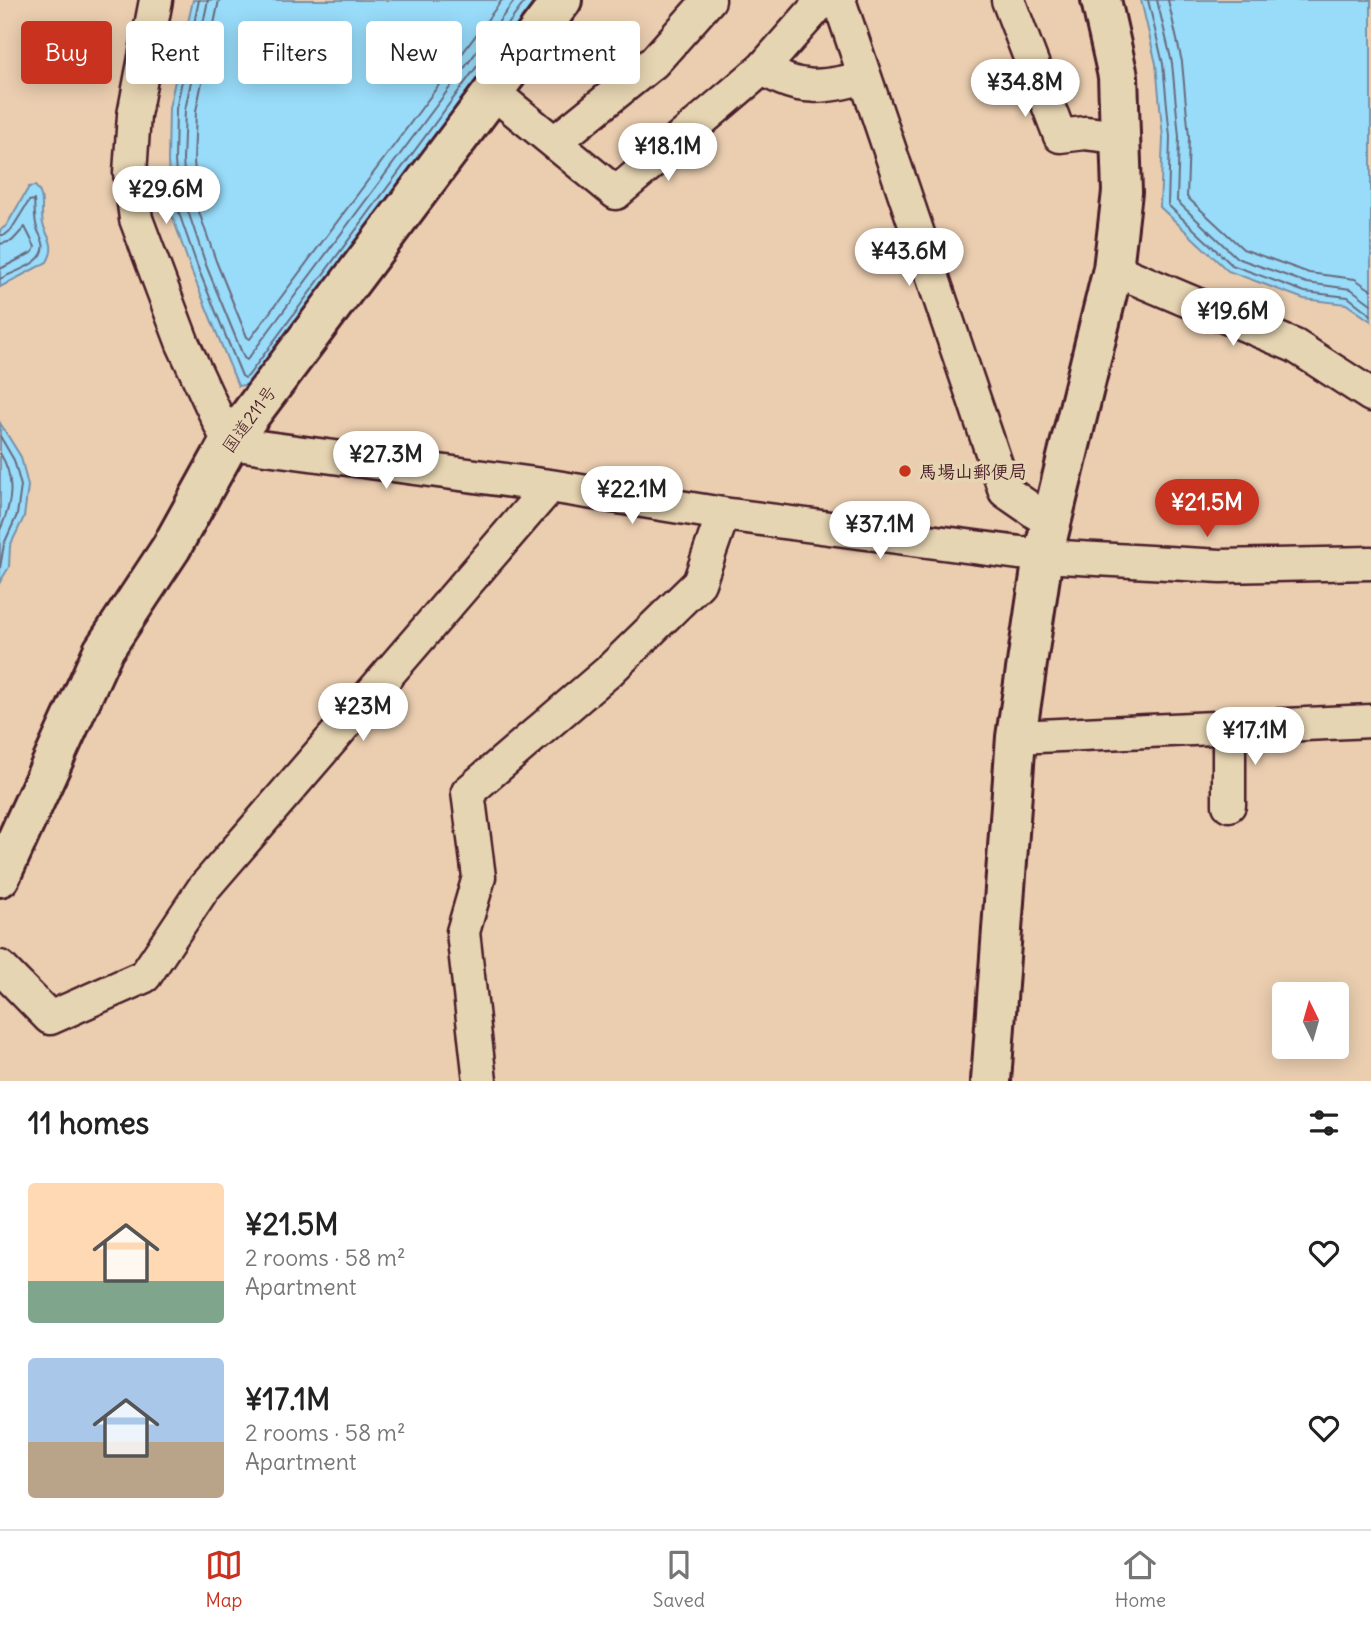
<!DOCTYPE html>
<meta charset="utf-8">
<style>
body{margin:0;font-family:Delius,"Klee One",sans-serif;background:#f2f2f2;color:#222;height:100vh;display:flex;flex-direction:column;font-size:26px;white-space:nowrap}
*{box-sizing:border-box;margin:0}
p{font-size:23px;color:#767676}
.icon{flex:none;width:38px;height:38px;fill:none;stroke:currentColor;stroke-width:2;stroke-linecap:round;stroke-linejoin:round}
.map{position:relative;height:1081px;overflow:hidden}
.sheet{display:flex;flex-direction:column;background:#fff;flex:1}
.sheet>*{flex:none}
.banner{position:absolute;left:21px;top:21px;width:700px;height:63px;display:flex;gap:14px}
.needle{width:46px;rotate:355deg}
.fabs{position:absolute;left:1272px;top:982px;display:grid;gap:14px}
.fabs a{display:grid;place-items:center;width:77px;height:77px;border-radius:7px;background:#fff;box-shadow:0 4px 18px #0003;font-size:35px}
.price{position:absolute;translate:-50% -60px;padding:0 16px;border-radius:24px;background:#fff;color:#222;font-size:23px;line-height:46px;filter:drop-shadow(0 2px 4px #0008)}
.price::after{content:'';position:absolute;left:50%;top:42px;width:21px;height:16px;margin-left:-10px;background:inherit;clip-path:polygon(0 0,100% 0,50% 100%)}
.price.selected{background:#c8321e;color:#fff}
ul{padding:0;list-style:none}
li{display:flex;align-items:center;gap:21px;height:175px;padding:0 28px}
li span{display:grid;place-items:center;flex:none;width:196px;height:140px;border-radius:7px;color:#555}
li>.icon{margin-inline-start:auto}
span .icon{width:84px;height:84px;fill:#fffc;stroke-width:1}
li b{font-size:30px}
h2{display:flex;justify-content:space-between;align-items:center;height:84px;padding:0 28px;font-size:30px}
.chip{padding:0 24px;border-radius:7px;background:#fff;box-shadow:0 4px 18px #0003;font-size:24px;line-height:63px}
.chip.selected{background:#c8321e;color:#fff}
.tabs{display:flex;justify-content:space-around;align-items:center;height:98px;border-top:2px solid #e0e0e0;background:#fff;font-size:19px;color:#767676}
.tabs a{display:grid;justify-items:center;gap:4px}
.tabs .selected{color:#c8321e}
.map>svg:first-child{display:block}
</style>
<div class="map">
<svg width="1371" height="1081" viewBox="0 0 1371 1081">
<rect width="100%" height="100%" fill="#ebceb0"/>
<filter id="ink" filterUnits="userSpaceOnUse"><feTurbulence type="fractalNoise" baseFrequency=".0143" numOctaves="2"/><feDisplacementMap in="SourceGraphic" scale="14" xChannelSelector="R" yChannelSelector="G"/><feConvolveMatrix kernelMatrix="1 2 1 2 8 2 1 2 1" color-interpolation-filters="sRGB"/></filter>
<g filter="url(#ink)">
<path fill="#98dcfa" stroke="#7990a7" stroke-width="2" d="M193,0H535L251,384L238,386L191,270L172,215L168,162L169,108Z
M1141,0H1371V321L1346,304L1304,299L1228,271L1160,207L1163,138L1156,64Z
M35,186C46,196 40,210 43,224C45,231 50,238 51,245C52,252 50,256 47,262L0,287V230L6,226L29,187Z
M0,423L21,457L28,486L24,517L10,546L9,567L0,582Z"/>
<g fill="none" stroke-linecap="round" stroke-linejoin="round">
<path stroke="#696b7e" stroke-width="2" d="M199,0L176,109L175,161L179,213L198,268L242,376L245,378L248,376L526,0
M208,0L185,110L183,161L188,211L206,265L244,358L247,360L515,0
M219,0L196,111L194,161L198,209L216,261L247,337L250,339L502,0
M1148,0L1163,64L1170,137L1168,205L1232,265L1305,292L1348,297L1371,315
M1157,0L1172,63L1179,137L1177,201L1237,258L1307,283L1351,289L1371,304
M1168,0L1182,62L1189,137L1187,197L1243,249L1309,273L1355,279L1371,290
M0,235H5L11,230L29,201L34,200C35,209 34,219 37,228C38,233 42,237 43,243C48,263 14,271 0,279
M0,244L12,241L25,227L35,247L33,252L0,269
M0,436L14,460L21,486L17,515L4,544L0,568
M0,453C16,479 12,504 0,530"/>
<g stroke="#4a1f2b" stroke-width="37">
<path id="street" d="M156,0L134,115L130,173L136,219L183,344L229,443L550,486L723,514L1043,556L1221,566L1371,563
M839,0L1005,491L1051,523
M1008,0L1060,136L1085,133L1120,137
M763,68C797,92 826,88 865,77
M494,93L616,193L763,68L823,0
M555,142L654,62L709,0
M1113,269L1295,346L1371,395
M1016,737L1371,721
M1229,805V728
M0,967L50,1018L145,976L203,889L550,486
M480,1081L463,932L479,877L468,792L608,672L699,583L723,514"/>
</g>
<g stroke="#4a1f2b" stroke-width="44">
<path id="secondary" d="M991,1081L1016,737L1043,556L1113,269L1122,192L1118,76L1101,0"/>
</g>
<g stroke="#4a1f2b" stroke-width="44">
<path id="highway" d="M0,877L103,651L171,548L229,443L562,0"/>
</g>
<use href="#street" stroke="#e6d5b2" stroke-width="32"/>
<use href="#secondary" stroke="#e6d5b2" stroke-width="38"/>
<use href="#highway" stroke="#e6d5b2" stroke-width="38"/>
</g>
</g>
<circle fill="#c8321e" stroke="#e6d5b2" stroke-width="2.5" cx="905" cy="471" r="7"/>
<g text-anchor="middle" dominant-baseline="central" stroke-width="7" stroke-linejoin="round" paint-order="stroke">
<g font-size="18" fill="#4a1f2b" stroke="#e6d5b2">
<text transform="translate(249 419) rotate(-54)">国道211号</text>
</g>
<g font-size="18" font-weight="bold" fill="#4a1f2b" stroke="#e6d5b2" text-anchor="start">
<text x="919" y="471">馬場山郵便局</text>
</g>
</g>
</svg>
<div class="fabs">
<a><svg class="needle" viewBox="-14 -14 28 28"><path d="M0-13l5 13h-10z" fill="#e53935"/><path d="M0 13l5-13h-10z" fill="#767676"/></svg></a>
</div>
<b class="price" style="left:1025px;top:119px">¥34.8M</b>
<b class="price" style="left:668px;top:183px">¥18.1M</b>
<b class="price" style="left:166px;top:226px">¥29.6M</b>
<b class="price" style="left:909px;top:288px">¥43.6M</b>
<b class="price" style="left:1233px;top:348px">¥19.6M</b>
<b class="price" style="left:386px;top:491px">¥27.3M</b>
<b class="price" style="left:632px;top:526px">¥22.1M</b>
<b class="price selected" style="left:1207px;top:539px">¥21.5M</b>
<b class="price" style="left:880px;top:561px">¥37.1M</b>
<b class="price" style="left:363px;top:743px">¥23M</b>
<b class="price" style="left:1255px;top:767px">¥17.1M</b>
<div class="banner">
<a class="chip selected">Buy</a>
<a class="chip">Rent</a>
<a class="chip">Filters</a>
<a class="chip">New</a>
<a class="chip">Apartment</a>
</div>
</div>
<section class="sheet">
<h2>11 homes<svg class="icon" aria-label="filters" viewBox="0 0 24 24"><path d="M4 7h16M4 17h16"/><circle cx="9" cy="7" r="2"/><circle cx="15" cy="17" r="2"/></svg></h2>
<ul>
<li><span style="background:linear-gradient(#ffd9b3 70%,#7fa58c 0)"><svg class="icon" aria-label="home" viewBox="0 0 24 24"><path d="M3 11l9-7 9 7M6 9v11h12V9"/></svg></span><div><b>¥21.5M</b><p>2 rooms · 58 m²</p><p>Apartment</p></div><svg class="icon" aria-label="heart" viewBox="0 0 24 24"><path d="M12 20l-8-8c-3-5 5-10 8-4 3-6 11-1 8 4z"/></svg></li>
<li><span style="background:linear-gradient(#a9c7e8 60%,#b9a48a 0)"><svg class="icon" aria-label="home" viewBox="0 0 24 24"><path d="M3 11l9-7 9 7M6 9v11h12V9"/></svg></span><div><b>¥17.1M</b><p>2 rooms · 58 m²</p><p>Apartment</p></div><svg class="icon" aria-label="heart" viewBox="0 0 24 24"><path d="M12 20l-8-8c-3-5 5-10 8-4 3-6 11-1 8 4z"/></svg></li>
</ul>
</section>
<nav class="tabs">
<a class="selected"><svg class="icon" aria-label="map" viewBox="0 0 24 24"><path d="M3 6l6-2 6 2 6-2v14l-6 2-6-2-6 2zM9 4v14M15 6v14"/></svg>Map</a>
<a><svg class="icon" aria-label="saved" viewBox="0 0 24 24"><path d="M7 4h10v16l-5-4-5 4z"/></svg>Saved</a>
<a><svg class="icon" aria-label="home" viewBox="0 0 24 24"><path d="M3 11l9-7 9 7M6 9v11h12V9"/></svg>Home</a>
</nav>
